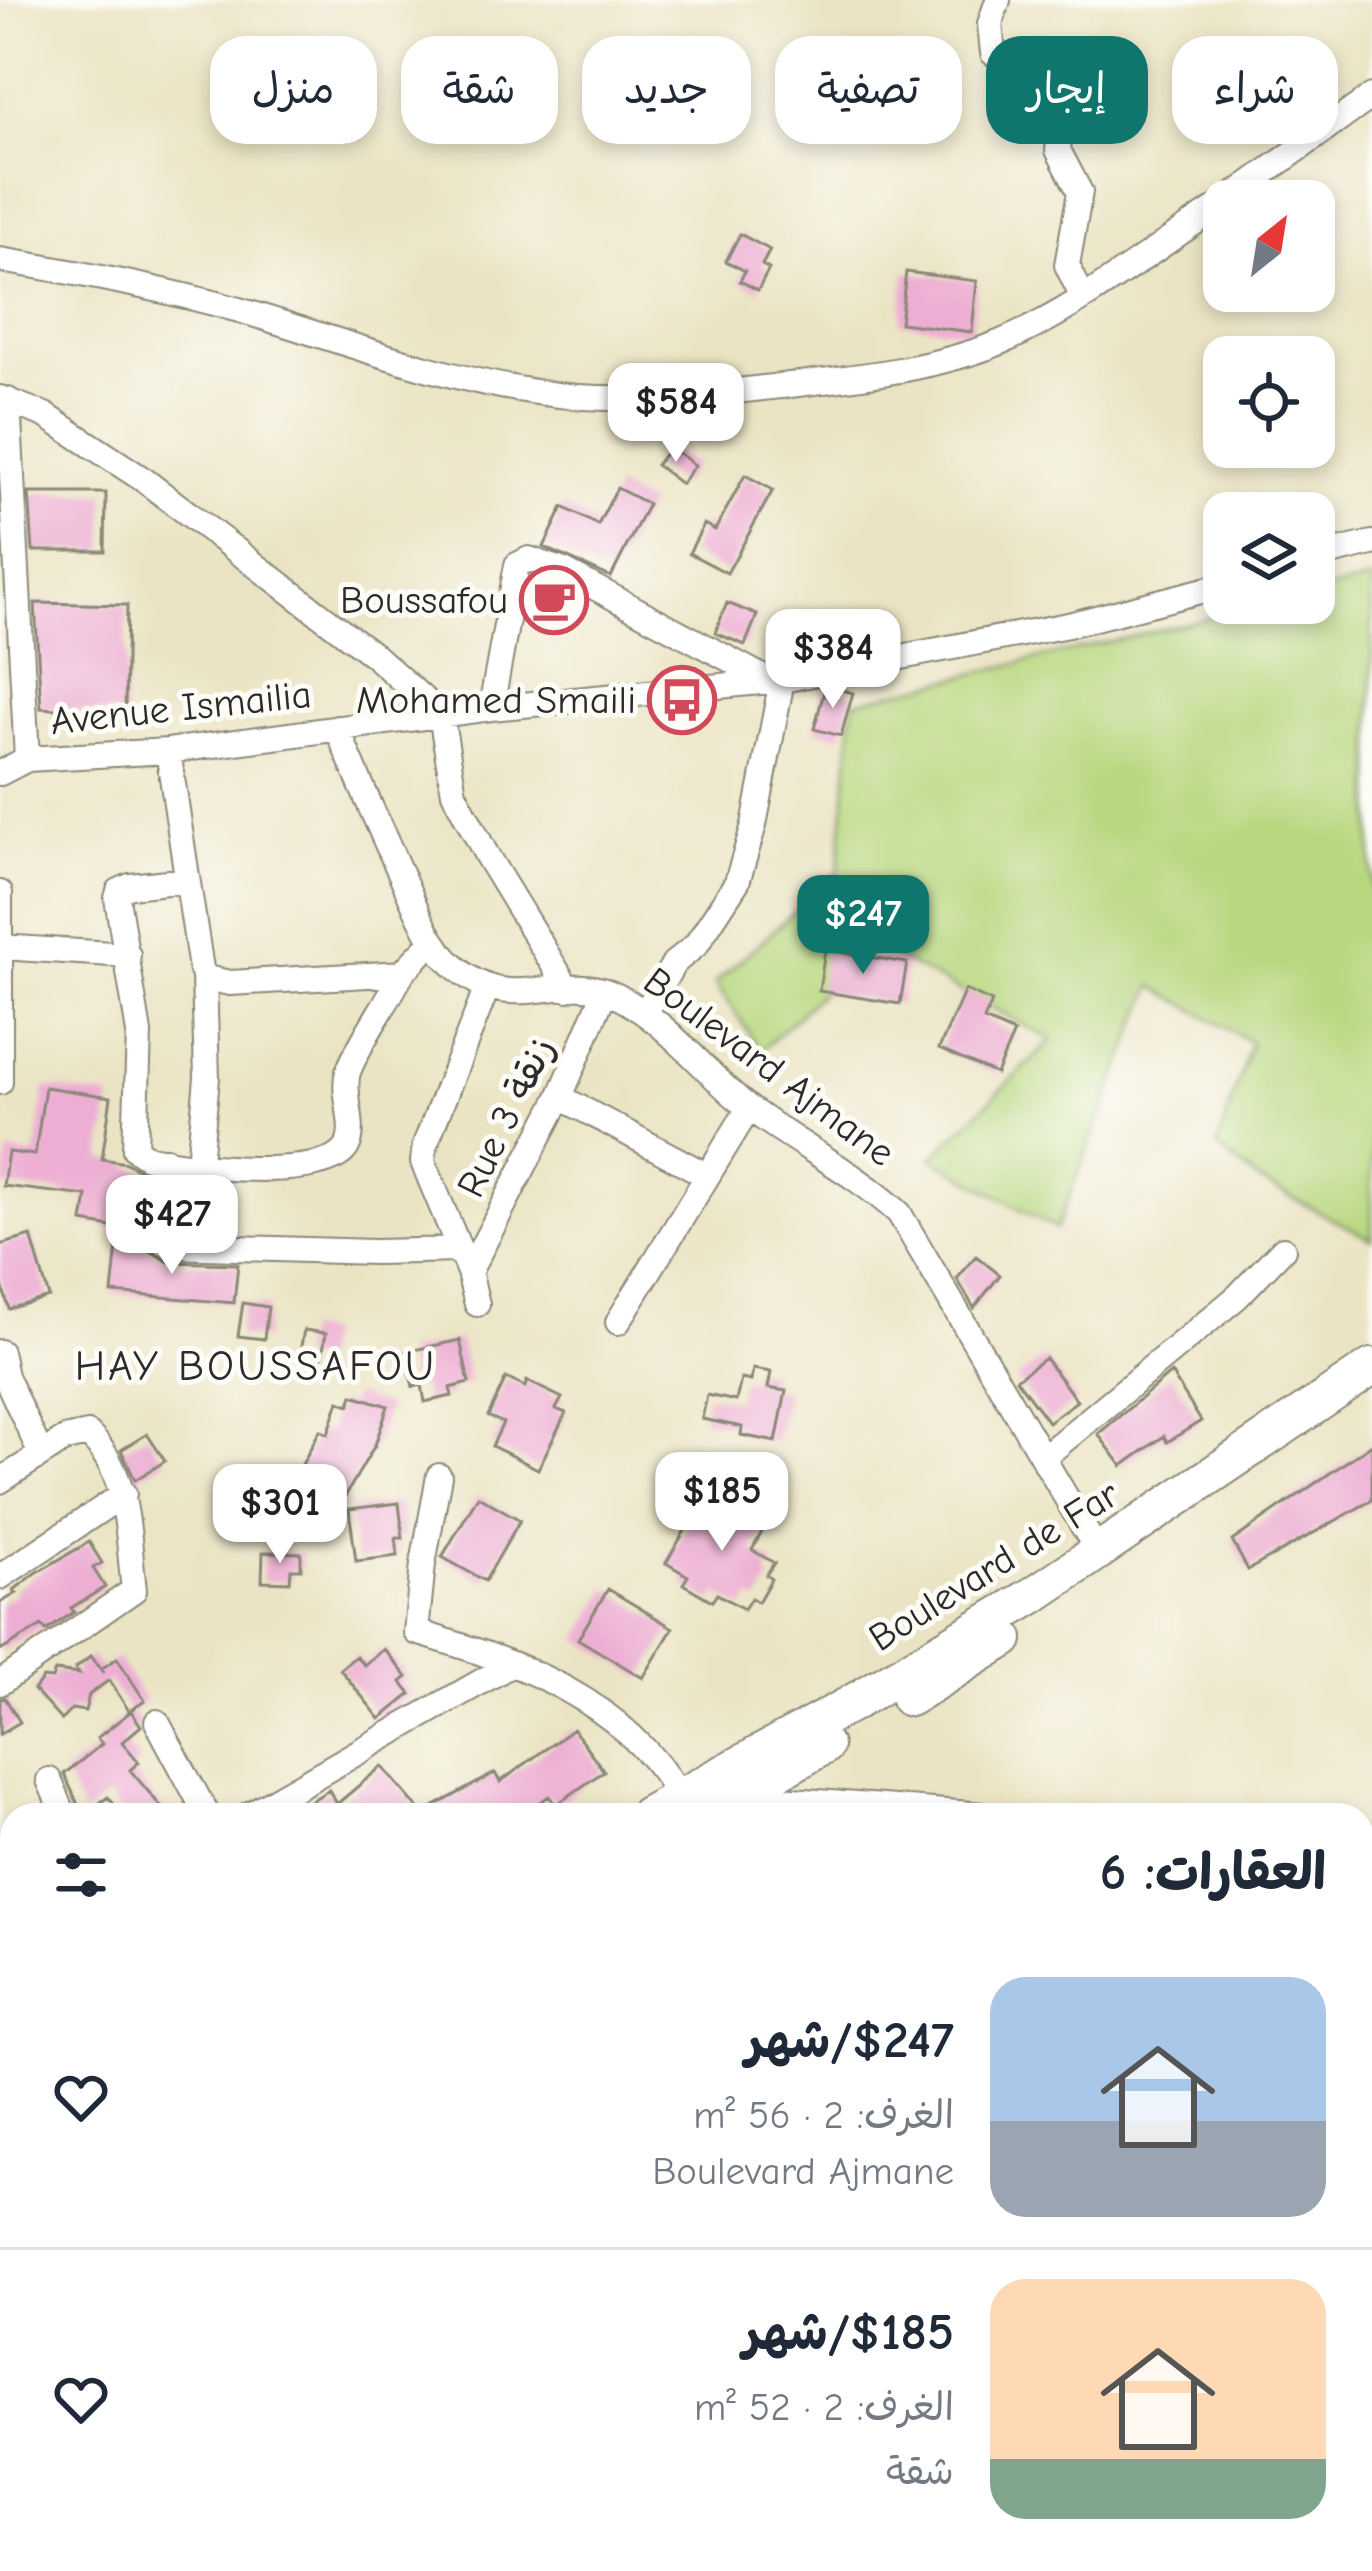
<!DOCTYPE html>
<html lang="ar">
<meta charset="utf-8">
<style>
body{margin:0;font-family:"Comic Neue","Playpen Sans Arabic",sans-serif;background:#f6f6f7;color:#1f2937;direction:rtl;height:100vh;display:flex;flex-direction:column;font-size:45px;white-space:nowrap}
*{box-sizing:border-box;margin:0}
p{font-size:39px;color:#747a83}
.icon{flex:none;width:66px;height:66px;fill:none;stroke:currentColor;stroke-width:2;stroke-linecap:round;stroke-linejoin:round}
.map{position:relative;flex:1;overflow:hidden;direction:ltr}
.details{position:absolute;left:0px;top:1803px;width:1374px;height:768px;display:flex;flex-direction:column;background:#fff;border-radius:36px 36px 0 0;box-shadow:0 6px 18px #0003;direction:rtl}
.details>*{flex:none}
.hud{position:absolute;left:36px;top:36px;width:1302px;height:108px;direction:rtl;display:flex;gap:24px}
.needle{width:78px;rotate:30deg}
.buttons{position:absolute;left:1203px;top:180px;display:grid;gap:24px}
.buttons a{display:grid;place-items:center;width:132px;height:132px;border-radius:24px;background:#fff;box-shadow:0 6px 18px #0003;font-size:60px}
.price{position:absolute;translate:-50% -102px;padding:0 27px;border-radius:24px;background:#fff;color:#222;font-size:39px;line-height:78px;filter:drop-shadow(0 3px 6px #0008)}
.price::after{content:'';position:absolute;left:50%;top:72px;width:36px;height:27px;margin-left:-18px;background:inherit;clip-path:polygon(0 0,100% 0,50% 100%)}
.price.active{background:#0f766e;color:#fff}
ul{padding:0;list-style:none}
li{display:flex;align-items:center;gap:36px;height:300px;padding:0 48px}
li+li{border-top:3px solid #e0e1e3}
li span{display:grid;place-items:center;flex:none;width:336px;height:240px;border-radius:36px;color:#555}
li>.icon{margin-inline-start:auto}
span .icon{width:144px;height:144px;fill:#fffc;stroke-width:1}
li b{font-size:51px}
h2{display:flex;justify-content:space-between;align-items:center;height:144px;padding:0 48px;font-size:51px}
.tag{padding:0 42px;border-radius:36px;background:#fff;box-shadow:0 6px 18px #0003;font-size:42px;line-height:108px}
.tag.active{background:#0f766e;color:#fff}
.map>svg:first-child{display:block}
</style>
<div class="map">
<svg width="1372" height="2571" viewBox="0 0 1372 2571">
<rect width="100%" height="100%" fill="#fdfcf7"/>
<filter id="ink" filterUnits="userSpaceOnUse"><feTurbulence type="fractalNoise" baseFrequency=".00833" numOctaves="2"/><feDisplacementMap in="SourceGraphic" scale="24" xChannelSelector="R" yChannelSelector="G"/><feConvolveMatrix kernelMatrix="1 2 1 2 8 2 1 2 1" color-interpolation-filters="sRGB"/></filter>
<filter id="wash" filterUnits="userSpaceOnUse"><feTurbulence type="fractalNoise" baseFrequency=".004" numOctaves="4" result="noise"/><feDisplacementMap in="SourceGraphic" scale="48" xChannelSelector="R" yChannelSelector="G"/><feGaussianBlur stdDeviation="2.7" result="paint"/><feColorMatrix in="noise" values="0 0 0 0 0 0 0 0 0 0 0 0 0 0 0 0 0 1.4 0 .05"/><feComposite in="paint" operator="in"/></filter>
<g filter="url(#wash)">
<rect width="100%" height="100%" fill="#ebe4c4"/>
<path fill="#b7d77e" stroke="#718154" stroke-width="3" d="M1372,580V1239L1259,1181L1217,1147L1251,1042L1153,986L1056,1229L932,1158L1052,1040L871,944L761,1051L715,983L838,872L854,702L1273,603H1314V593Z"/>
<g id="blocks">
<path fill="#edaed3" d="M740,234L770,250L762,265L769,269L758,290L740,281L745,271L726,261Z
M906,272L977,281L972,332L900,323Z
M670,447L695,465L681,484L656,465Z
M745,475L773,490L727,573L689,553L704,524L715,530Z
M617,488L648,504L611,577L544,547L563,507L598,525Z
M29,493H106L105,551H33Z
M35,603L127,605L125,714L41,708Z
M727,603L757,615L745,645L715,633Z
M831,687L853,693L841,736L814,729L825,688Z
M825,950L907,963L900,1004L819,991Z
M965,990L992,1002L984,1020L1014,1033L996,1074L939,1049Z
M45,1087L111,1097L102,1159L126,1163L147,1174L144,1193L130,1190L123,1229L83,1222L87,1196L3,1186L8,1152L35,1155Z
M31,1236L49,1297L9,1309L0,1278V1245Z
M117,1246L147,1249L169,1262L238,1264L234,1303L112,1293Z
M976,1256L1000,1275L974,1308L957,1279Z
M243,1303L268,1307L264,1339L238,1336Z
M304,1330L326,1333L321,1361L299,1357Z
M460,1340L469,1383L450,1388L452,1396L425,1402L422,1385L413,1387L405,1352Z
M1045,1358L1077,1401L1048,1422L1016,1379Z
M753,1369L771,1372L768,1388L786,1391L776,1442L741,1435L742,1427L702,1419L707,1395L736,1401L741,1379L751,1381Z
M1171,1373L1201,1421L1167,1442L1164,1436L1122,1466L1098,1434Z
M506,1378L525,1387L527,1381L562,1398L556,1409L566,1413L538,1469L492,1446L503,1423L488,1416Z
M353,1395L388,1406L375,1445L340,1505L294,1480L320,1430L328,1434L339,1401L350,1405Z
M147,1434L165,1461L135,1480L121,1450Z
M1372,1444V1500L1248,1570L1232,1541Z
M708,1491L741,1510L738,1516L763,1530L752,1550L774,1563L766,1575L771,1579L758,1602L751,1598L744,1609L717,1594L712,1601L683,1584L688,1576L666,1563Z
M478,1496L520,1520L485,1581L442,1557Z
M399,1503L403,1538H396L398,1556L356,1561L349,1509Z
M89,1542L102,1563L93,1568L105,1587L71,1608L74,1612L46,1631L42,1626L0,1651V1603L17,1593L14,1590L36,1573Z
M263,1552L301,1553V1569H291L290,1582L262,1581Z
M608,1589L673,1628L643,1678L578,1639Z
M384,1649L407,1677L401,1682L411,1694L380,1719L340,1669L356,1656L364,1665Z
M91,1656L104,1673L101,1669L117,1658L145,1701L129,1711L109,1680L89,1695L85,1711L72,1709L61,1720L34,1690L43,1678L52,1679L55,1671L79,1674L75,1669Z
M5,1698L20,1722L0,1734V1699Z
M131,1711L141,1726L122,1742L139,1762L130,1770L168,1815H123L108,1797L83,1815L64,1774L102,1744L97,1738Z
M573,1729L604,1771L556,1805L549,1796L522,1815H287L329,1790L337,1804L382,1766L422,1813L495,1773L500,1782Z"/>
</g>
</g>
<g filter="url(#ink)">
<use href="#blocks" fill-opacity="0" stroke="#8b8878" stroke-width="3"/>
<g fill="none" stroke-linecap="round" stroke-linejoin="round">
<g stroke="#8b8878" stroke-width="28">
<path id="minor" d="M998,0L990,24L993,53L1055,88L1063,106L1058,150L1080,192L1067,265L1082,296
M1226,201L1372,96
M0,260C81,273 161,288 239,310C338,339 433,377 536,392C624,406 710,394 798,384C866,376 937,368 1001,342C1076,311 1156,247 1224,203
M0,398L45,415L144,480L376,657L441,715L454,793L487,856L568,989
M8,400L27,759
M1314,557L1372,543
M491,708L517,565L529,559L564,571L770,681
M337,728C358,779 380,829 403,879C417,910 428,942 453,965C512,1020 561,967 617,996C670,1023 703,1072 749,1108C798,1145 853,1171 899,1213L1097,1550
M168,751L201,969L206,978L230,983L402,973L432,942
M0,773L27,759L168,751L491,708L782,680L1068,625L1224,585
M186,880L130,886L119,891L117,898L139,1033L135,1149L147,1157C181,1166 327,1183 347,1147C358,1126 341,1094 348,1072C361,1038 386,1006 402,973
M0,893V1082
M0,947L128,955
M645,1013L674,963L696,945L737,882L754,825L782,680
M560,1097L706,1175
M166,1160L156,1230L160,1240L171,1246L375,1252L459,1250
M199,1163L207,1078L204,977
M469,1272L560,1097L605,991
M477,1304L469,1272L423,1162L425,1145L487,988
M618,1322L749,1108
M0,1352L5,1376L41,1454
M1045,1456L1237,1297L1283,1249
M439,1476L423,1564L416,1632C521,1663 622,1698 680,1797
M0,1481L65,1439L88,1434C131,1475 127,1535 134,1590L0,1683
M0,1577L124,1494
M157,1722L207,1815
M49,1780L64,1815
M741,1796L984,1815
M248,1815L512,1664
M0,1940L12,1934
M1362,2001L1372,2011
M1362,2046L1372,2035
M1362,2124L1372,2133
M551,2571L555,2559"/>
</g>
<g stroke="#8b8878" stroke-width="34">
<path id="major" d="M0,2138L12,2132
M0,2194L12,2201
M733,2559L755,2571
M773,2559L795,2571"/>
</g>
<g stroke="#8b8878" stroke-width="40">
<path id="highway" d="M909,1698L1005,1639
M647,1815L849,1705L1032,1596L1372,1367
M702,1815L824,1746"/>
</g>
<use href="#minor" stroke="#fff" stroke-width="24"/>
<use href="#major" stroke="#fff" stroke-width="30"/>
<use href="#highway" stroke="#fff" stroke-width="36"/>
</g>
</g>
<defs>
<g id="cafe-ring" transform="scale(3.45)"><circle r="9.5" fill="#fdfcf7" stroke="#d1495b" stroke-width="1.5"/><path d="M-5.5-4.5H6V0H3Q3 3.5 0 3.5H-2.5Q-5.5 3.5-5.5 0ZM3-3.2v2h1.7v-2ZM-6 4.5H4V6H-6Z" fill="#d1495b"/></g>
<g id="bus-ring" transform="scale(3.45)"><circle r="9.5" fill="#fdfcf7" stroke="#d1495b" stroke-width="1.5"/><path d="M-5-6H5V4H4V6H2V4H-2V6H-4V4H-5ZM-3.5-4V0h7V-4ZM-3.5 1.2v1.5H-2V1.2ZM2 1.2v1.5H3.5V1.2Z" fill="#d1495b"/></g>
</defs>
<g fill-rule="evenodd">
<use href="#cafe-ring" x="554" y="600"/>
<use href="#bus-ring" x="682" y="700"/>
</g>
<g text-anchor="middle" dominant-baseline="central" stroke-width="10" stroke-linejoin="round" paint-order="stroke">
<g font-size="39" fill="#2b2b2b" stroke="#fdfcf7" text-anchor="end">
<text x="508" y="600">Boussafou</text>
<text x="636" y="700">Mohamed Smaili</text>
</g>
<g font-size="39" fill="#2b2b2b" stroke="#fdfcf7">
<text transform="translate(181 708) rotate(-6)">Avenue Ismailia</text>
<text transform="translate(769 1067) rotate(37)">Boulevard Ajmane</text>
<text transform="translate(506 1117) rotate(-64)">Rue 3 زنقة</text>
<text transform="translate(994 1566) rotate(-32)">Boulevard de Far</text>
</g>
<g font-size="42" letter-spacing="3" fill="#2b2b2b" stroke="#fdfcf7">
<text x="256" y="1366">HAY BOUSSAFOU</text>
</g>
</g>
</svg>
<div class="buttons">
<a><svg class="needle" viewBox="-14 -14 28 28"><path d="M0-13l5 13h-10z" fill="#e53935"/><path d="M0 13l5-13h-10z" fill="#747a83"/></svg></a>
<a><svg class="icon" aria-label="locate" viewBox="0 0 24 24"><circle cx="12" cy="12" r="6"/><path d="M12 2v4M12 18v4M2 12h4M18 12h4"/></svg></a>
<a><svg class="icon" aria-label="layers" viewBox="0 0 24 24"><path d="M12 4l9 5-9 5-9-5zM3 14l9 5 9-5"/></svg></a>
</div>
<b class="price" style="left:676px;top:465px">$584</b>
<b class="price" style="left:833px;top:711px">$384</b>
<b class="price active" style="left:863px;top:977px">$247</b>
<b class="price" style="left:172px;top:1277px">$427</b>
<b class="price" style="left:722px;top:1554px">$185</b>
<b class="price" style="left:280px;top:1566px">$301</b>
<div class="hud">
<a class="tag">شراء</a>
<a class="tag active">إيجار</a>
<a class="tag">تصفية</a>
<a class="tag">جديد</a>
<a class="tag">شقة</a>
<a class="tag">منزل</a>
</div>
<section class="details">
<h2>العقارات: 6<svg class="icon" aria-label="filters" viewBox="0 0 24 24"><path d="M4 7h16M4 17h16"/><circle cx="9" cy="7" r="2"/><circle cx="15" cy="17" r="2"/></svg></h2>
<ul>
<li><span style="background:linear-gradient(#a9c7e8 60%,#9aa5b1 0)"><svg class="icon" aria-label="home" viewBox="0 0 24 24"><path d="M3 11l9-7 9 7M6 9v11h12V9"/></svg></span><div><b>$247/شهر</b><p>الغرف: 2 · 56 m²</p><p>Boulevard Ajmane</p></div><svg class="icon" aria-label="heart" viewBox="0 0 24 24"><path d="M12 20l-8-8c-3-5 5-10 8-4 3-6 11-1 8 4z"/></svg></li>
<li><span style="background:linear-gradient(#ffd9b3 75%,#7fa58c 0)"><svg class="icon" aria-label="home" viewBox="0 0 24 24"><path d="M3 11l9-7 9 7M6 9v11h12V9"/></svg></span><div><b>$185/شهر</b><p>الغرف: 2 · 52 m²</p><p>شقة</p></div><svg class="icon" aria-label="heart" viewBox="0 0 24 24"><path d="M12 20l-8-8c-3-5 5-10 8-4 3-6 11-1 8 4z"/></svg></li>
</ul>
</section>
</div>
